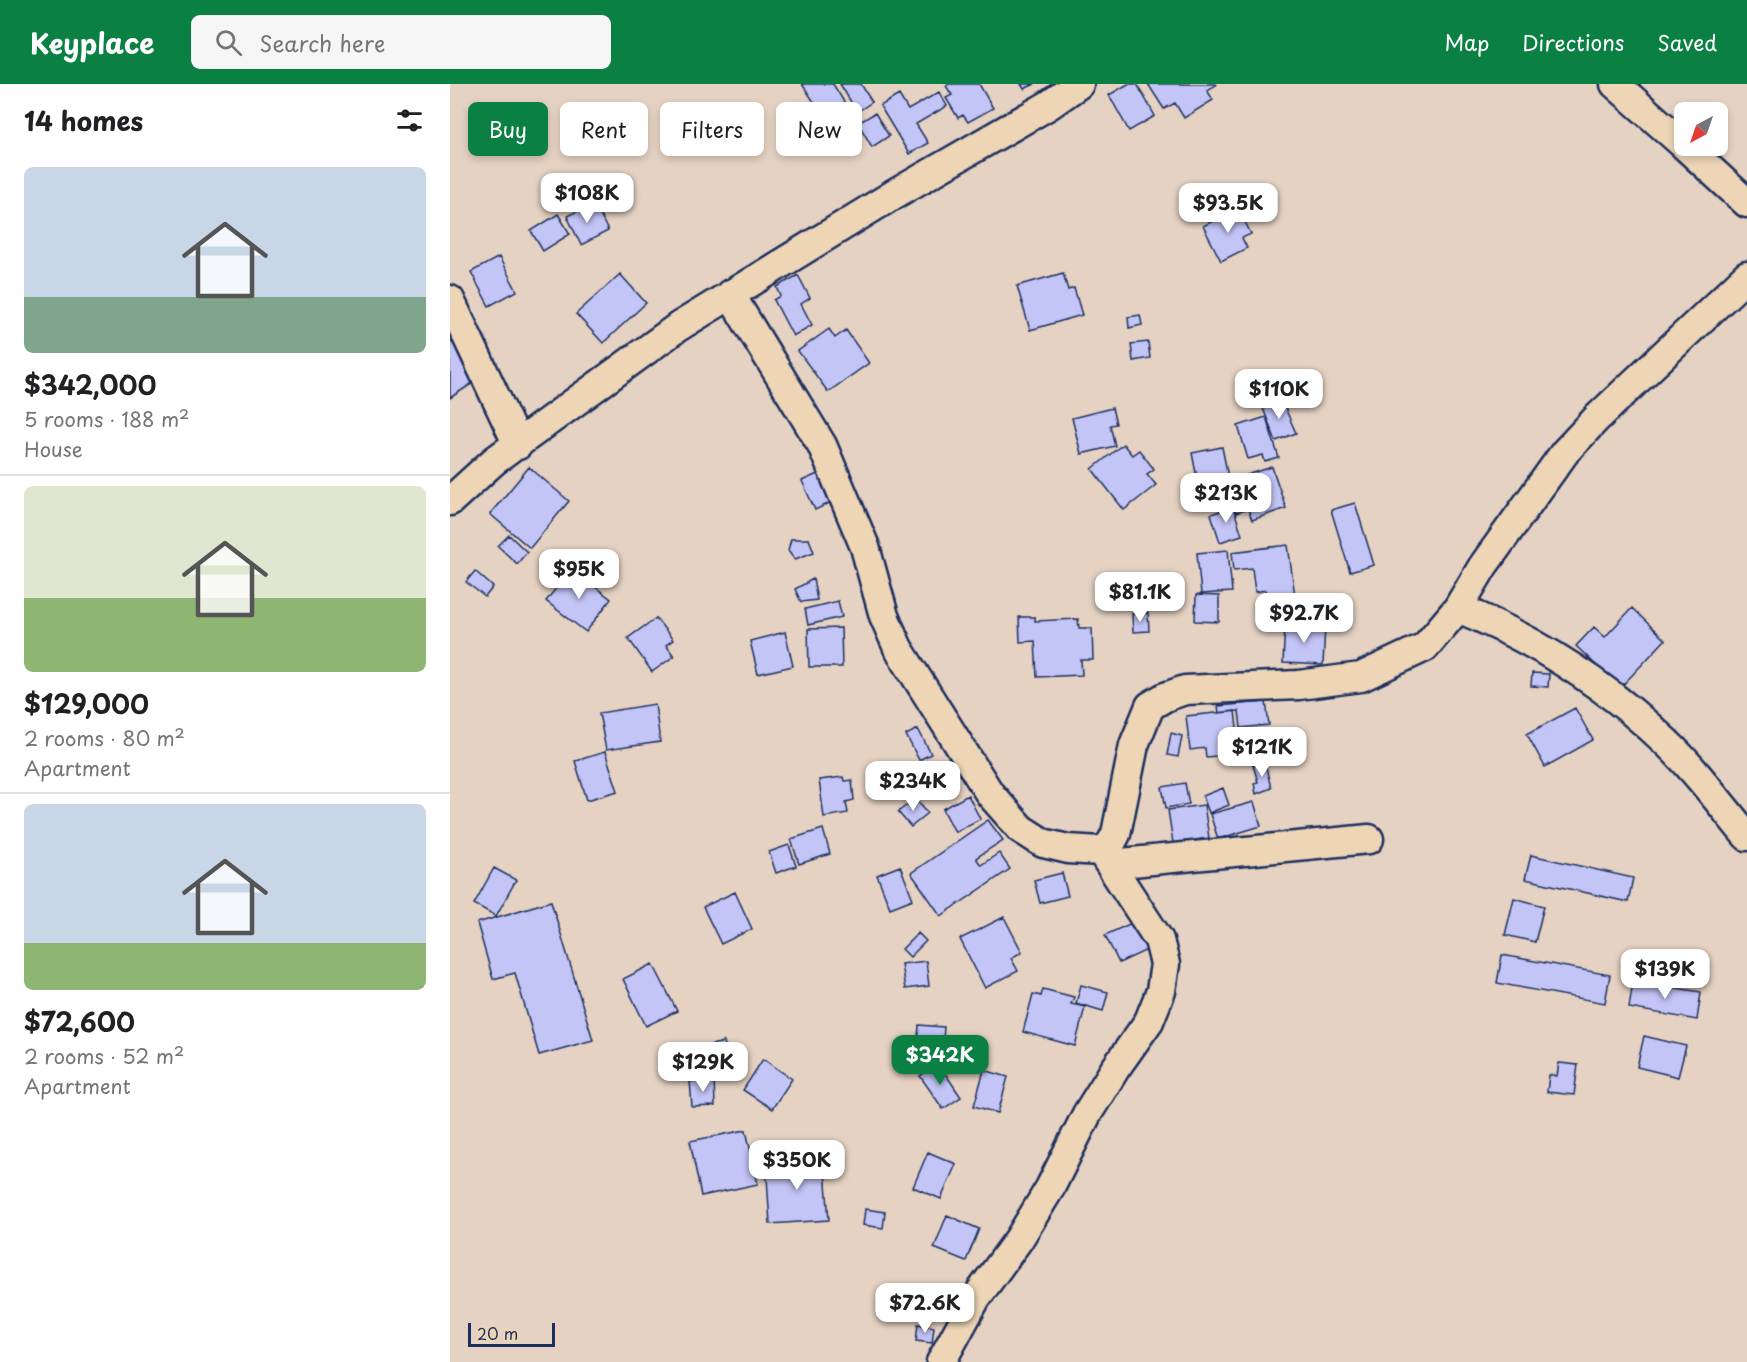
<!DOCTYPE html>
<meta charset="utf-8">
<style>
body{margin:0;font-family:"Playpen Sans",sans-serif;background:#f6f6f6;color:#202124;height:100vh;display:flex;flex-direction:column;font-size:22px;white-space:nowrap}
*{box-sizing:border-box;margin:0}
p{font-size:20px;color:#757577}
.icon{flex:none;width:33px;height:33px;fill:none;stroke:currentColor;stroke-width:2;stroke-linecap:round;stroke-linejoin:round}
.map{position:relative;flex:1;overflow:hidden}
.side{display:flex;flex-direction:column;background:#fff;width:450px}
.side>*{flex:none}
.banner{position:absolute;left:18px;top:18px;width:570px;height:54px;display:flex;gap:12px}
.needle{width:39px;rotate:220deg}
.buttons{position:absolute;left:1224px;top:18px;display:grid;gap:12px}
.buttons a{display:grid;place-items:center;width:54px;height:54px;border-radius:9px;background:#fff;box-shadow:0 3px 9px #0003;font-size:30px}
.scale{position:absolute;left:18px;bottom:15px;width:87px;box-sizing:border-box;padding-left:6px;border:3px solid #1b2f5e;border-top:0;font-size:16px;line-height:21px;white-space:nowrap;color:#1b2f5e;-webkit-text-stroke:4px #edd5b5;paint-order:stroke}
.price{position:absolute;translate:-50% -51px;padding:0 14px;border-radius:12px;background:#fff;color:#222;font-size:20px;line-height:39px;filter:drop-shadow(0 2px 3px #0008)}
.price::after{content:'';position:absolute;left:50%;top:36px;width:18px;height:14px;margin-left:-9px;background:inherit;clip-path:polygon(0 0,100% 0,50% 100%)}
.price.active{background:#0b8043;color:#fff}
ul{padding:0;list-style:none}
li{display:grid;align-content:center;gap:12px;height:318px;padding:0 24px}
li+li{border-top:2px solid #e0e0e0}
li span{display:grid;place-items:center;height:186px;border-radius:9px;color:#555}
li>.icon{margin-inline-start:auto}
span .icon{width:108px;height:108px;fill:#fffc;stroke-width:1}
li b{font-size:26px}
h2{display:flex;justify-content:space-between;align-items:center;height:72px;padding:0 24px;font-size:26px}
.tag{padding:0 21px;border-radius:9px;background:#fff;box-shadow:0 3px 9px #0003;font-size:21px;line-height:54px}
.tag.active{background:#0b8043;color:#fff}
header{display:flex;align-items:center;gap:36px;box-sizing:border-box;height:84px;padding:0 30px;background:#0b8043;color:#fff}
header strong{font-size:28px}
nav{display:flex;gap:33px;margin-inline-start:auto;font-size:21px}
.search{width:420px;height:54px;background:#f6f6f6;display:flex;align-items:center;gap:15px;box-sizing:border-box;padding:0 21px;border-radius:9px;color:#757577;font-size:22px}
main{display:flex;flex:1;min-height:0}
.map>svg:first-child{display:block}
</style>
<header>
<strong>Keyplace</strong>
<div class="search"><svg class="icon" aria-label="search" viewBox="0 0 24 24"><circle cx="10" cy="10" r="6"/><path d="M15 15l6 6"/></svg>Search here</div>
<nav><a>Map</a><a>Directions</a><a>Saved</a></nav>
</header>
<main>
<section class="side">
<h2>14 homes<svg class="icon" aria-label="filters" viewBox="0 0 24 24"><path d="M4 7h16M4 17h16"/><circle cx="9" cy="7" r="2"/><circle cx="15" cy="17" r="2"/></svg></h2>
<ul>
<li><span style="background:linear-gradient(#c9d6e8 70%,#7fa58c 0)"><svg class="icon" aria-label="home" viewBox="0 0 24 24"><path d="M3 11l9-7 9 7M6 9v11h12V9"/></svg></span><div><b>$342,000</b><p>5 rooms · 188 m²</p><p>House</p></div></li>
<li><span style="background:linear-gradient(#dfe7d0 60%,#8fb573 0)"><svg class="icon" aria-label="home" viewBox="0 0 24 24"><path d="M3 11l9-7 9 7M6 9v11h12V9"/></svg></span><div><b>$129,000</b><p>2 rooms · 80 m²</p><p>Apartment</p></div></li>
<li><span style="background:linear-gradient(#c9d6e8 75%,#8fb573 0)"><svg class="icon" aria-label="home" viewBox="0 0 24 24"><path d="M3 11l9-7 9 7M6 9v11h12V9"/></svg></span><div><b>$72,600</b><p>2 rooms · 52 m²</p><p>Apartment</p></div></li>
</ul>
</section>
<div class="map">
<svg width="1297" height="1278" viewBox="0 0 1297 1278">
<rect width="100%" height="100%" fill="#e5d2c2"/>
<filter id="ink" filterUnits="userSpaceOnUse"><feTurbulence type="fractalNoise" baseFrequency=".0167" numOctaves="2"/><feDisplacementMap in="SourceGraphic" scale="12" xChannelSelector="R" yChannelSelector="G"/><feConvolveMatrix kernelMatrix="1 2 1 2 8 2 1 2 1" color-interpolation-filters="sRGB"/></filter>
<g filter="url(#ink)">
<path fill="#c3c5f7" stroke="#1b2f5e" stroke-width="1.5" d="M352,0H383L401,29L380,42Z
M390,0H411L422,18L407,28Z
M499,0H529L543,24L518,38L513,31L508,34L496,14L502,11L496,2Z
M571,0H585L574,5Z
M678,0H687L705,32L679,47L659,11Z
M698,0H765L766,1L757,6L763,16L734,34L725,19L714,25Z
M489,8L497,22L466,40L478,59L459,70L430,22L449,11L458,26Z
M425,29L439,52L422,63L408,39Z
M144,119L158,147L131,161L117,132Z
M788,124L801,150L792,154L797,164L771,177L753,142Z
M108,130L120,150L93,167L81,147Z
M49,173L67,207L39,222L21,188Z
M613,189L618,206L624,204L632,231L580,246L567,202Z
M170,190L196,219L153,259L126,230Z
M348,191L360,214L351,220L362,241L343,252L324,216L331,212L327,203Z
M690,231L692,241L679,244L678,233Z
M0,243L32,293L0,314Z
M379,245L385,254L396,246L419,279L378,308L348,267Z
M698,258L700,274L683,277L681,260Z
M831,315L846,349L826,357L812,322Z
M662,324L666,340L660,341L665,362L631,370L622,334Z
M816,333L829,374L815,378L813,371L798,375L788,342Z
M673,360L682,371L689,366L704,385L697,390L706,401L674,426L642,385Z
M772,363L778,393L748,399L742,369Z
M79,383L119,417L80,464L40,430Z
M822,383L836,424L802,436L798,425L786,429L775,398Z
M372,388L386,416L365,426L352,397Z
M905,419L924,481L900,488L881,426Z
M783,423L792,451L770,458L761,430Z
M59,451L77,468L67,480L48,462Z
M341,455H359L364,468L345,475L338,466Z
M838,461L845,512L817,515L816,506L805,508L802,484L784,486L782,468Z
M778,466L782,508L751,510L747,469Z
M121,485L161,515L136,548L96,517Z
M25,487L43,503L35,513L16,498Z
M363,495L367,516L351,518L345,505Z
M746,511L769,512V538L745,537Z
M388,517L392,533L358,541L355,525Z
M1182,524L1215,556L1170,604L1126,562L1144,543L1155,553Z
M698,529L699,547L683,548L682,530Z
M569,533H585V537L628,535L629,544H642L643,576H631L632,591L587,593L585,557L570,558Z
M206,534L223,556L216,561L224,572L202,588L178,554Z
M835,539L875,542L873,581L833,579Z
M391,544L392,583H359L358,545Z
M335,548L343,582L308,590L300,557Z
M1082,589L1099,590L1098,603L1081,602Z
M816,618L819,641L791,644L789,627L769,629L768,622Z
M205,620L210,658L156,666L149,629Z
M1125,624L1143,656L1095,683L1077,650Z
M785,627L789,662L776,663L777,671L756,673L755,664L740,666L736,632Z
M468,645L481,670L469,676L456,651Z
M721,649L732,652L728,673L717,671Z
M155,668L168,707L137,716L125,677Z
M815,679L821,704L806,710L804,699L808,698L803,681Z
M393,693L394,697L402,696L404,716L396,718L398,729L374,733L369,696Z
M735,699L739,720L716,724L712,703Z
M773,704L779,721L759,729L753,712Z
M518,711L530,735L505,748L493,725Z
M466,714L478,729L461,743L448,728Z
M804,718L811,742L768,755L760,730Z
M754,721L759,754L723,759L718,726Z
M538,736L553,756L526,774L531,781L549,769L560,785L491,832L461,789Z
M373,745L380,770L349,780L341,755Z
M339,761L346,782L326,789L319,768Z
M1081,771L1183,794L1178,818L1075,795Z
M450,782L463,815L440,824L427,791Z
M44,784L66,796L46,832L24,820Z
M612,789L618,812L590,819L584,796Z
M285,808L302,845L271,860L253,823Z
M1064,814L1094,822L1085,858L1055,851Z
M101,817L143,956L89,971L65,889L43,895L27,839Z
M554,833L572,868L561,874L568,887L535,904L510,855Z
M684,838L697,866L669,879L655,851Z
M468,849L476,857L460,873L452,865Z
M1052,871L1160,891L1155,919L1047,899Z
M476,877L479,902L455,905L451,880Z
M203,880L227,927L196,942L173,895Z
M1183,897L1251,908L1247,936L1179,924Z
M631,901L658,908L653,927L626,919Z
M593,905L624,913L621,920L635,923L625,962L573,948L583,910L591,912Z
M469,941L494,943L492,968L467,965Z
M1194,952L1236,962L1228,993L1187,983Z
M274,958L281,983L260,988L253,963Z
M253,969L254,992L238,993L237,970Z
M313,975L342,995L322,1025L293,1006Z
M488,979L511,1013L493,1025L470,992Z
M1109,979L1128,981L1124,1011L1097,1008L1099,991L1107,992Z
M534,986L558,993L548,1029L524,1022Z
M264,996L265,1022L242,1023L240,997Z
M296,1046L308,1100L251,1112L240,1057Z
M478,1068L506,1080L491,1115L463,1103Z
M374,1074L379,1136L320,1140L316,1078Z
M415,1125L435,1128L433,1144L413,1141Z
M497,1131L529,1145L516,1177L484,1164Z
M468,1240L484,1243L482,1259L466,1257Z"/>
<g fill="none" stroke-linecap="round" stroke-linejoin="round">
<g stroke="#1b2f5e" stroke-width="33">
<path id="minor" d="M1165,0L1234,61
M1235,62L1297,119
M280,210L372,361L415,463L434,532L448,564L540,710L571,745L593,759L618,765L651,767L660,761L666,750L684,661L700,622L715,613L735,606L849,601L911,593L975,563L1008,524L1033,482L1115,368L1147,334L1297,192
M0,216L68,361
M0,417L44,377L228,243L443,111L599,21L629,0
M1008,524C1084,555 1156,601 1216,658C1246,686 1271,721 1297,752
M661,780L919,755
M491,1278L526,1214L569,1155L600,1104L637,1030L665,985L699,937L711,907L715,880L709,856L651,767"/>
</g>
<use href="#minor" stroke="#edd5b5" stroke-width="28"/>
</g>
</g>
</svg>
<div class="buttons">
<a><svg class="needle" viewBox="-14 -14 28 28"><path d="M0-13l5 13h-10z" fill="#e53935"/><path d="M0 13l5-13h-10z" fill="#757577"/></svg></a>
</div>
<div class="scale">20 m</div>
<b class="price" style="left:137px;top:140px">$108K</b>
<b class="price" style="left:778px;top:150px">$93.5K</b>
<b class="price" style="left:829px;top:336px">$110K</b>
<b class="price" style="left:776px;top:440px">$213K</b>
<b class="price" style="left:129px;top:516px">$95K</b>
<b class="price" style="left:690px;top:539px">$81.1K</b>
<b class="price" style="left:854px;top:560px">$92.7K</b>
<b class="price" style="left:812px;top:694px">$121K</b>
<b class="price" style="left:463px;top:728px">$234K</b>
<b class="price" style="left:1215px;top:916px">$139K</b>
<b class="price active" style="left:490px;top:1002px">$342K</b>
<b class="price" style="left:253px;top:1009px">$129K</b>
<b class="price" style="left:347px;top:1107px">$350K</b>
<b class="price" style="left:475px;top:1250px">$72.6K</b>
<div class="banner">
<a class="tag active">Buy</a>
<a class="tag">Rent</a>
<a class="tag">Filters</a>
<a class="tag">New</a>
</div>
</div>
</main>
